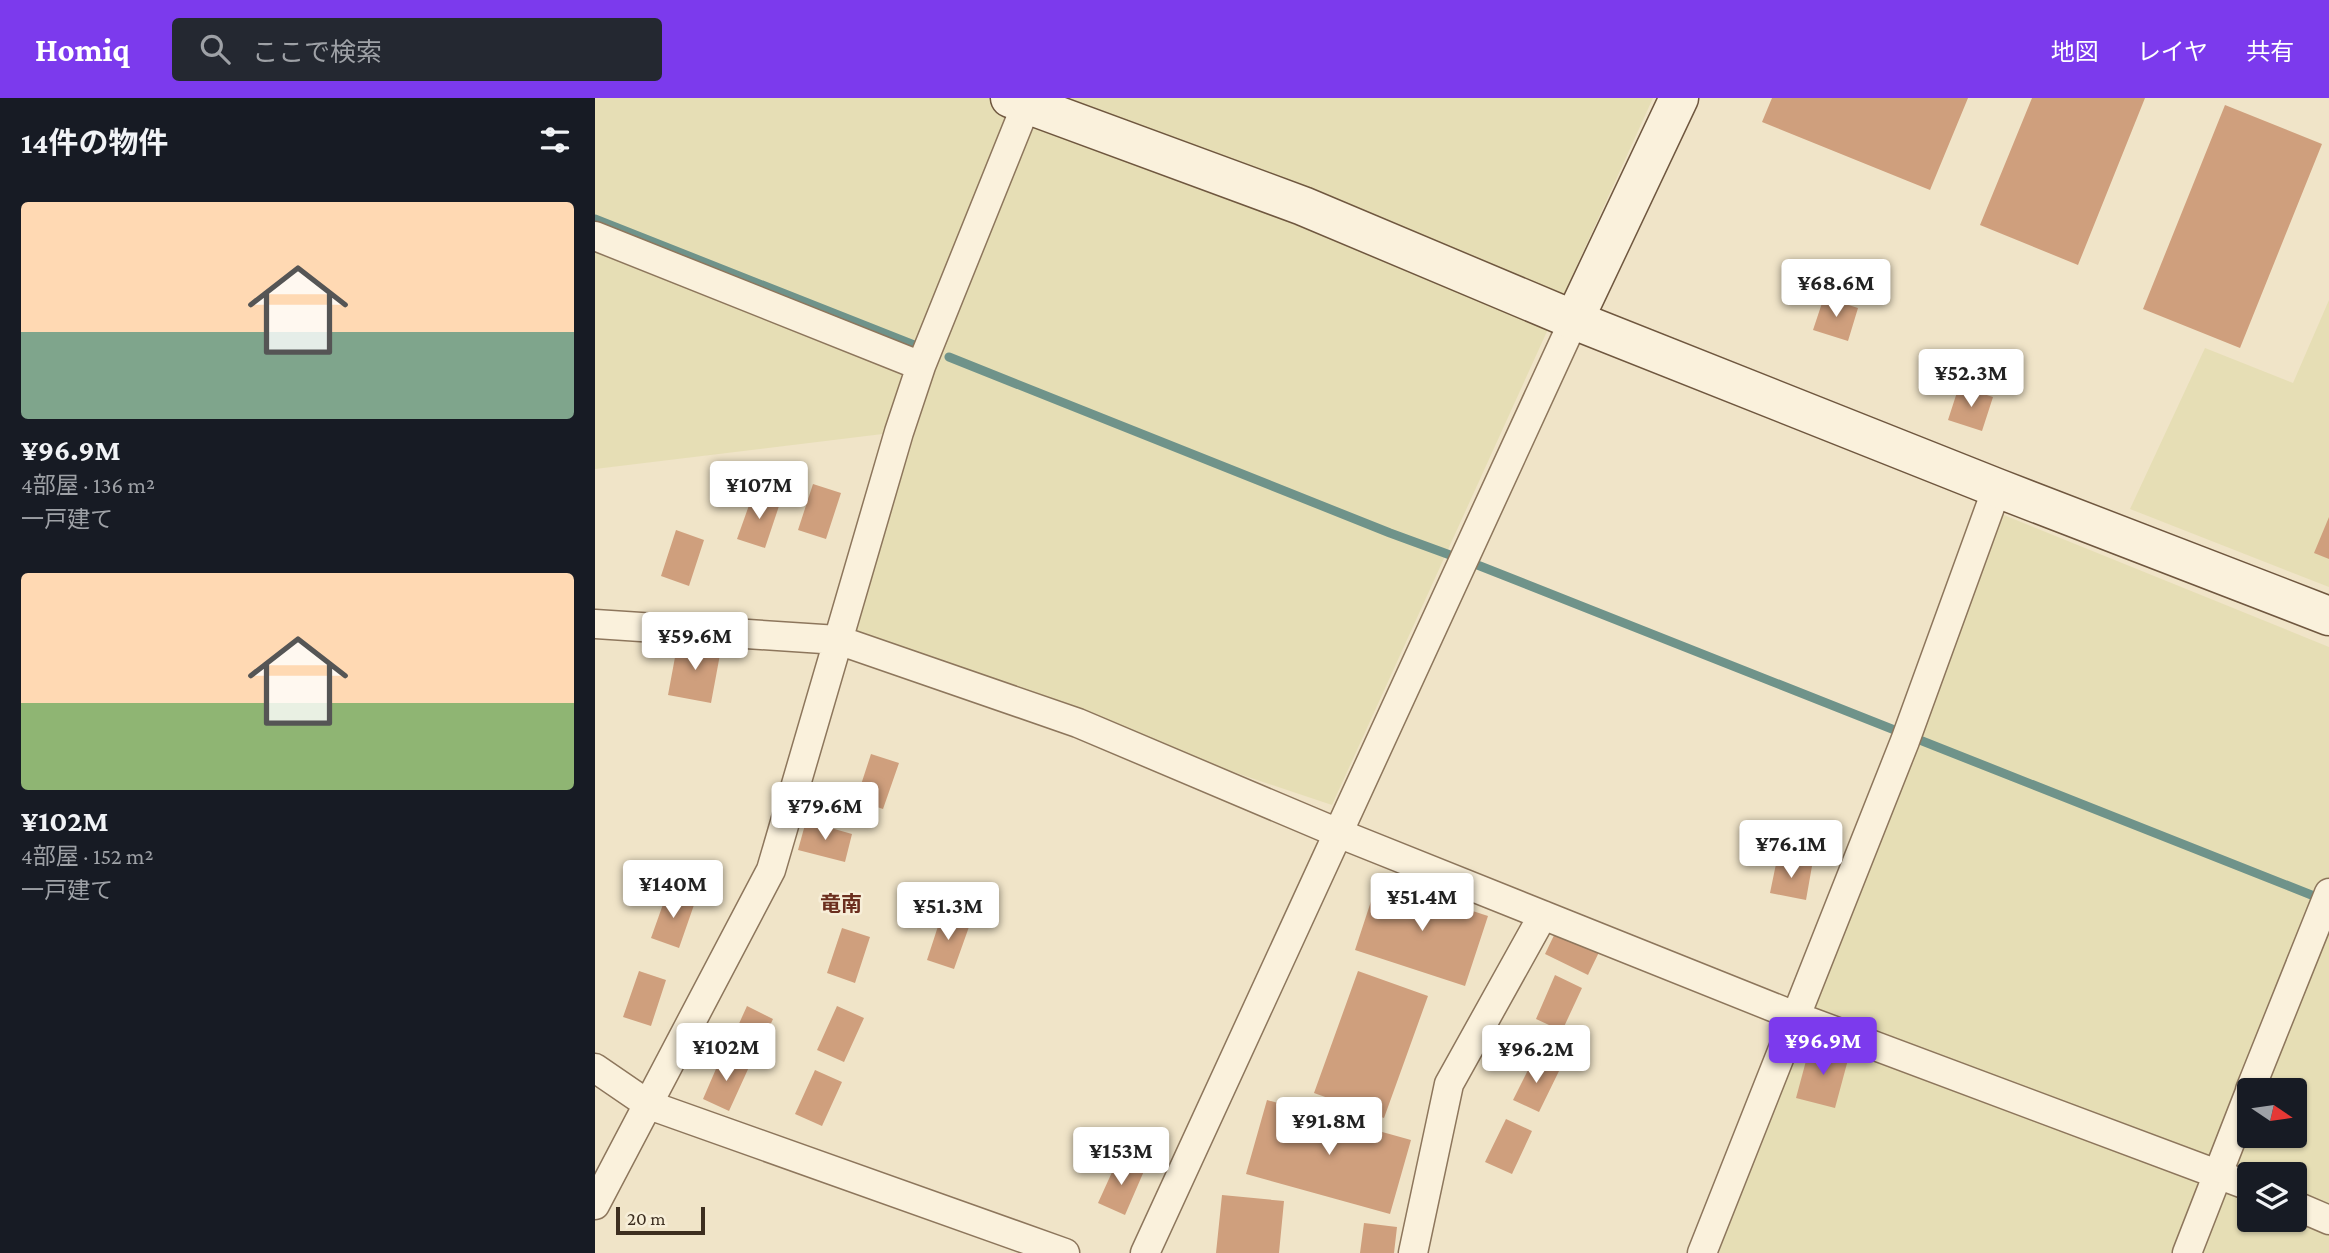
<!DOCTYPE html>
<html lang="ja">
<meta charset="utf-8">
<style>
body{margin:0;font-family:"Crimson Pro","Noto Sans JP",serif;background:#242831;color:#f1f3f6;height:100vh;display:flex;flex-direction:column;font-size:26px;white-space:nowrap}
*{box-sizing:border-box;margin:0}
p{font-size:23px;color:#9ea1a6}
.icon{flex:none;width:38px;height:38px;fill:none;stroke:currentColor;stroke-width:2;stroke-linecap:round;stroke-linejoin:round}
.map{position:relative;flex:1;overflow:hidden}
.details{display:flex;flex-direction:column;background:#171b24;width:595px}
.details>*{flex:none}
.needle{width:46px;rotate:103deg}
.tools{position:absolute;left:1642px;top:980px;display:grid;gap:14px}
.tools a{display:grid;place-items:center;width:70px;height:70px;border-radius:7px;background:#171b24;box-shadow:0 2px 5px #0004;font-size:35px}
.scale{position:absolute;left:21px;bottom:18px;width:89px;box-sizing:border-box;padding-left:7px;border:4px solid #3d2e20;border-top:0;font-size:19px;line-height:24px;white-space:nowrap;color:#3d2e20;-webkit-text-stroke:5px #f7eed8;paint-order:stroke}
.price{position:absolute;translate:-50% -60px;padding:0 16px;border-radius:7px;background:#fff;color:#222;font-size:23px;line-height:46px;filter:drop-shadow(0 2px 4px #0008)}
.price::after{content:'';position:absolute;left:50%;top:42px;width:21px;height:16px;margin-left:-10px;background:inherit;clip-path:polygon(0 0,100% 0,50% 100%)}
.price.current{background:#7c3aed;color:#fff}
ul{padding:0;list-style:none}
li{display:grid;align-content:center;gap:14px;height:371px;padding:0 21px}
li span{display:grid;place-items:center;height:217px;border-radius:7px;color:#555}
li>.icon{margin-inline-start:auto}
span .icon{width:126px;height:126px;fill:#fffc;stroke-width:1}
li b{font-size:30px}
h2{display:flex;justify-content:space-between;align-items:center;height:84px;padding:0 21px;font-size:30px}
header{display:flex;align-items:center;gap:42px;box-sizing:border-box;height:98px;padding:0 35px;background:#7c3aed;color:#fff}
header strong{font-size:33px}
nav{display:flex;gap:38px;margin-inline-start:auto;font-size:24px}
.search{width:490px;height:63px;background:#242831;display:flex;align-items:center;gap:18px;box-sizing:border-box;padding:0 24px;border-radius:7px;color:#9ea1a6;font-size:26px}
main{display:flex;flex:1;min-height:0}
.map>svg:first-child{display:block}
</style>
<header>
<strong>Homiq</strong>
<div class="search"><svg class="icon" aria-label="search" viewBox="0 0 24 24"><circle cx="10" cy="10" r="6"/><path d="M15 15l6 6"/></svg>ここで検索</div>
<nav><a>地図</a><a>レイヤ</a><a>共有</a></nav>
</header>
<main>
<section class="details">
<h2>14件の物件<svg class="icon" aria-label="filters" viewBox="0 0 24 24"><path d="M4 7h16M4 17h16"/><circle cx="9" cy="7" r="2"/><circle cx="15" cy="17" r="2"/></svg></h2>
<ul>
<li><span style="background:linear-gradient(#ffd9b3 60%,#7fa58c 0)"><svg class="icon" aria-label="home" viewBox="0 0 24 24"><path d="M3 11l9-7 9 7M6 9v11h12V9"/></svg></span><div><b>¥96.9M</b><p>4部屋 · 136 m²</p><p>一戸建て</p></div></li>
<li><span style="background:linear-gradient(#ffd9b3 60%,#8fb573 0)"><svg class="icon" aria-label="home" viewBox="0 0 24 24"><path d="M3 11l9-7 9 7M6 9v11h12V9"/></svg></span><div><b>¥102M</b><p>4部屋 · 152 m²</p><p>一戸建て</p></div></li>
</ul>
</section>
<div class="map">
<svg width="1734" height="1155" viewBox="0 0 1734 1155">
<rect width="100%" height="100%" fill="#f0e4c8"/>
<path fill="#e6deb5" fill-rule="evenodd" d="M0,0H1058L737,707L243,542L304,334L0,371Z
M1734,202V489L1535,411L1610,250L1698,285Z
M1394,411L1734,549V1155H1124L1200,918ZM1654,992H1699V1038H1654ZM1654,1076H1699V1122H1654Z"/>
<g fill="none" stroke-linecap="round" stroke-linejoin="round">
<path stroke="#6f938a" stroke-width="9" d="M0,121L319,247
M354,259L795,435L885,468L1729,802"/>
</g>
<path fill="#cf9f7d" d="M1177,0H1373L1335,92L1167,24Z
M1437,0H1550L1483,167L1385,127Z
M1630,7L1727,46L1645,250L1548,211Z
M1229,199L1263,210L1253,243L1218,232Z
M1364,288L1398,299L1387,333L1353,322Z
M218,386L246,395L231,441L203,432Z
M158,396L185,405L170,450L142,441Z
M1734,419V461L1719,455Z
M81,432L109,442L94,488L66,478Z
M83,543L126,551L116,605L73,597Z
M276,656L304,665L288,711L261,702Z
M211,723L257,736L250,764L203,752Z
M1182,761L1217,768L1211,802L1175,795Z
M783,782L893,818L870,888L760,852Z
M72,795L100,804L84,850L56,840Z
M347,816L375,826L359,871L332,862Z
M963,829L1006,850L993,877L950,856Z
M247,830L275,839L260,885L232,875Z
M44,873L71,882L56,928L28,919Z
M763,873L833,898L789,1020L719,995Z
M960,877L987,890L967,933L941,921Z
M152,908L178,921L158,964L132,952Z
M242,908L269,920L249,964L222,952Z
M1215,948L1254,958L1240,1010L1201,1000Z
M127,957L154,969L134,1013L108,1001Z
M939,960L964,973L944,1014L918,1002Z
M220,972L247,984L227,1028L200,1016Z
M672,1002L816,1042L795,1116L651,1076Z
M911,1021L937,1033L917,1076L890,1064Z
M523,1061L549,1073L530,1117L503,1105Z
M627,1097L689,1103L684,1155H621Z
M769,1125L802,1129L799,1155H765Z"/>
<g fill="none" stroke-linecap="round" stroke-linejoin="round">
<g stroke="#8d765c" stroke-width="31">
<path id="street" d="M0,138L326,268
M0,526L243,542L483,625L743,735L1200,918L1654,1088
M0,970L54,1007L470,1155
M1655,992L1734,795
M0,1107L176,772L304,334L326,268L434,0
M1699,1107L1734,1122
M550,1155L979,222
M818,1155L854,986L948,817
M1107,1155L1310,643L1402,390
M1592,1155L1654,996"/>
</g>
<g stroke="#6f573f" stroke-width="41">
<path id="secondary" d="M415,0L708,108L979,222L1402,390L1734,518
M979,222L1084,0"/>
</g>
<use href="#street" stroke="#faf1dc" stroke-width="28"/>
<use href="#secondary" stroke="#faf1dc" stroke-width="38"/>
</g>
<g text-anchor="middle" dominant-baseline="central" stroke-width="5" stroke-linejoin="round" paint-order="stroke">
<g font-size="21" font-weight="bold" fill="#6b2e1e" stroke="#f7eed8">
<text x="246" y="806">竜南</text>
</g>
</g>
</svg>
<div class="tools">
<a><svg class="needle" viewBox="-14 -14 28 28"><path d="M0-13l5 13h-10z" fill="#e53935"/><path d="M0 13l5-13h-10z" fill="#9ea1a6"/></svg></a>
<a><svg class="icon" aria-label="layers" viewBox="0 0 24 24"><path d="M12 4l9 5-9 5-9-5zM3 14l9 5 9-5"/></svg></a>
</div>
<div class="scale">20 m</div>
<b class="price" style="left:1241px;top:221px">¥68.6M</b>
<b class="price" style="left:1376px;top:311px">¥52.3M</b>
<b class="price" style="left:164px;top:423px">¥107M</b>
<b class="price" style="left:100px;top:574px">¥59.6M</b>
<b class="price" style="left:230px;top:744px">¥79.6M</b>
<b class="price" style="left:1196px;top:782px">¥76.1M</b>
<b class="price" style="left:78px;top:822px">¥140M</b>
<b class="price" style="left:827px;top:835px">¥51.4M</b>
<b class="price" style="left:353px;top:844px">¥51.3M</b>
<b class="price current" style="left:1228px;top:979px">¥96.9M</b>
<b class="price" style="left:131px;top:985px">¥102M</b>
<b class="price" style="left:941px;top:987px">¥96.2M</b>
<b class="price" style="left:734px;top:1059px">¥91.8M</b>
<b class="price" style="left:526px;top:1089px">¥153M</b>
</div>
</main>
